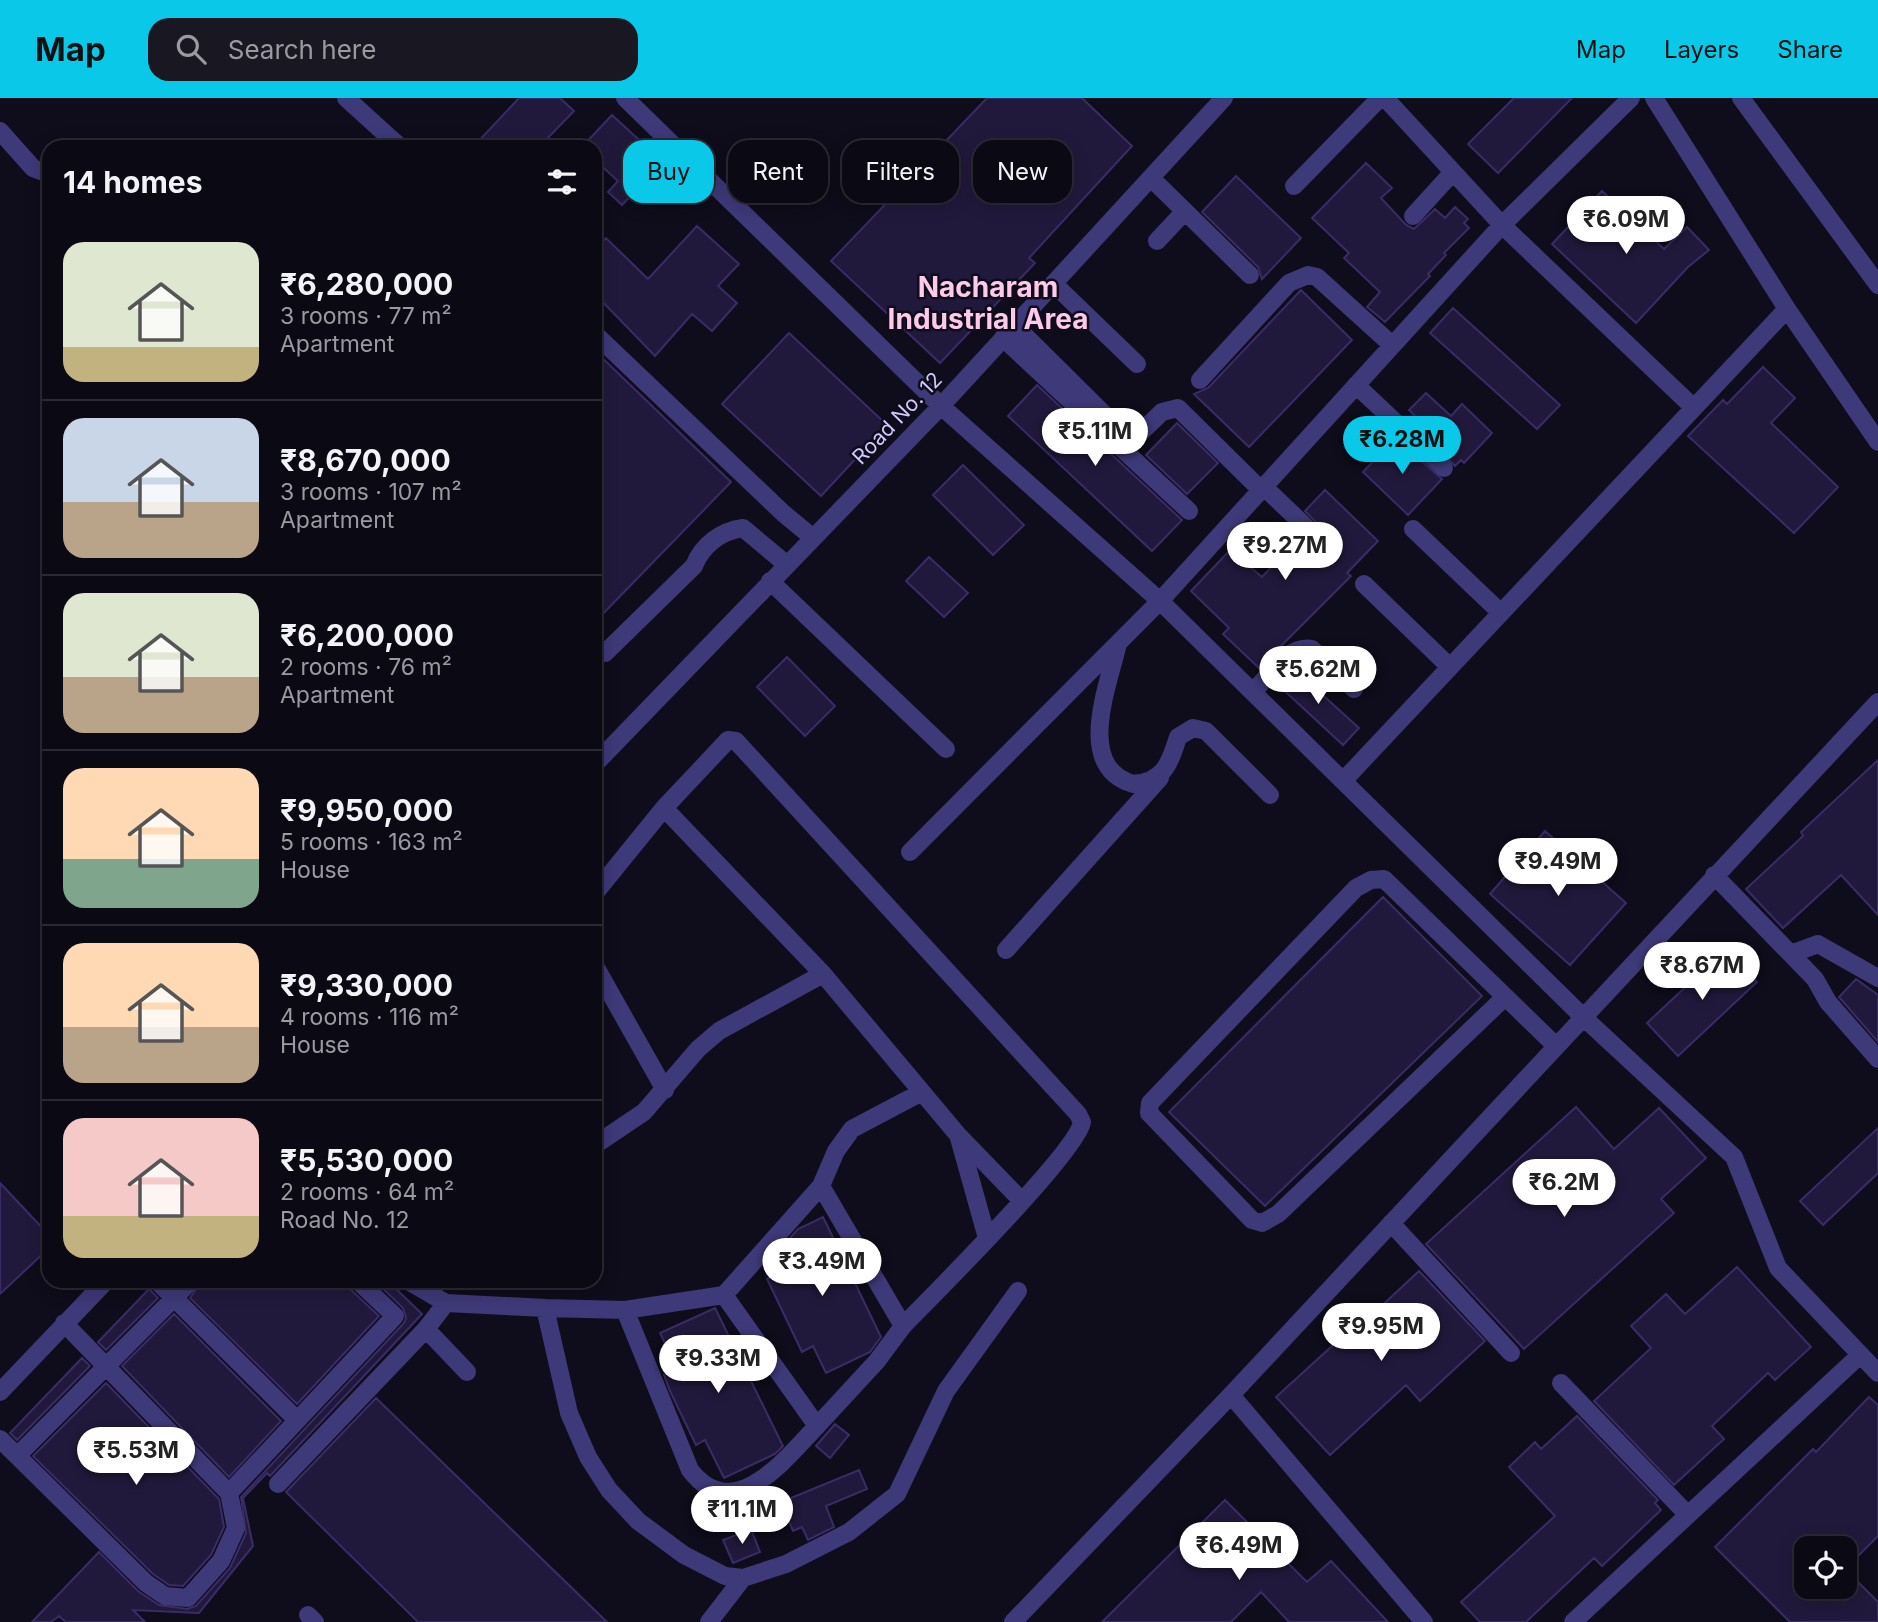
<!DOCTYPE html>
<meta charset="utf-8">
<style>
body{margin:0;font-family:Inter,sans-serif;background:#191722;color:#f1f3f6;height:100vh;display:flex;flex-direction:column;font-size:26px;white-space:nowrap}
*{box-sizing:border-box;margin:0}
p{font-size:23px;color:#9a9aa0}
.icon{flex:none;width:38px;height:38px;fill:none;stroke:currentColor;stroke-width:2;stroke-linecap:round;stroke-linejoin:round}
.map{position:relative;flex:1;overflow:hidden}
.side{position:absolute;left:42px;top:42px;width:560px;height:1148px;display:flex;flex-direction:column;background:#0b0914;border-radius:21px;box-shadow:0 4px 18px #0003,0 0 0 2px #2b2a34}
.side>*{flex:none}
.hud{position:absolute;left:623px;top:42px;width:665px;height:63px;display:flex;gap:14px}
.tools{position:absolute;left:1794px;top:1438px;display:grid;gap:14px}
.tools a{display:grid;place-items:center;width:63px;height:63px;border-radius:14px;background:#0b0914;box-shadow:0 4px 18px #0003,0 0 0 2px #2b2a34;font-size:35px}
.price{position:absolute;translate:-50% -60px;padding:0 16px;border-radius:24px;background:#fff;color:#222;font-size:23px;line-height:46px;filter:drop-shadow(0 2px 4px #0008)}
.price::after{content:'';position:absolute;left:50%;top:42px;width:21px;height:16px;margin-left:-10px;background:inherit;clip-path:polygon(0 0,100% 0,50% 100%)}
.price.current{background:#0ac8e7;color:#111}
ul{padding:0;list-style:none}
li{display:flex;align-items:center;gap:21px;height:175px;padding:0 21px}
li+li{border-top:2px solid #2b2a34}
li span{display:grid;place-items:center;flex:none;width:196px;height:140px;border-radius:21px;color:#555}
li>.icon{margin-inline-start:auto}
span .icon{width:84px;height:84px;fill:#fffc;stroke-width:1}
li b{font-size:30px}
h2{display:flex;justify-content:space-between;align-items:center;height:84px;padding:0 21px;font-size:30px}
.tag{padding:0 24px;border-radius:21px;background:#0b0914;box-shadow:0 4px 18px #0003,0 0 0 2px #2b2a34;font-size:24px;line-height:63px}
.tag.current{background:#0ac8e7;color:#111}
header{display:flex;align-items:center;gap:42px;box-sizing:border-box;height:98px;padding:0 35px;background:#0ac8e7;color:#111}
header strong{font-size:33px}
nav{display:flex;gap:38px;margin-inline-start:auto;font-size:24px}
.search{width:490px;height:63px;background:#191722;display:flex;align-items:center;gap:18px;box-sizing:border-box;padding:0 24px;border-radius:21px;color:#9a9aa0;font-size:26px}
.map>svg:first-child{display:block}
</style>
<header>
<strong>Map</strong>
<div class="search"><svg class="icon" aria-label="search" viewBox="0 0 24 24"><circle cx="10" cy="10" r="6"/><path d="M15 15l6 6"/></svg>Search here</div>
<nav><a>Map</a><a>Layers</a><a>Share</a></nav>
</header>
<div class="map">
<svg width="1878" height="1524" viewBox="0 0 1878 1524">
<rect width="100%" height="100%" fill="#0f0c1b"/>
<path fill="#21193b" stroke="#3a2c66" stroke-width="2" fill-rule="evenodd" d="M519,0H560L574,13L539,49H473Z
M987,0H1082L1132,48L1029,160L1035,165L940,265L831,163Z
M1514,0H1572L1498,75L1468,46Z
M612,17L663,64L622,107L608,94L618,83L595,62V49H582Z
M1366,65L1392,90L1381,100L1406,127L1414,131L1435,111L1445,120L1455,109L1468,121L1464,125L1469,130L1444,155L1446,157L1428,176L1430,178L1385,224L1367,209L1380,194L1344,160L1349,155L1312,120Z
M1236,78L1301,140L1262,181L1258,169L1202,114Z
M1602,93L1664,151L1687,129L1709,152L1688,169L1636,225L1552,146Z
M697,128L739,166L718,188L737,205L712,233L692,216L655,258L595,196V150L606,140L648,181Z
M1301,192L1352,242L1249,349L1194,296L1208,290Z
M1453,210L1560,307L1537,331L1430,235Z
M789,235L887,327L821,398L722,306Z
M595,253L731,384L595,524Z
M1763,269L1795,300L1771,325L1838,389L1794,435L1688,338L1723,302L1727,306Z
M1037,287L1182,422L1152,453L1008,318Z
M1426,295L1451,318L1462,306L1492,335L1464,365L1461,362L1455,368L1411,323L1416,319L1409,312Z
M1177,325L1218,365L1187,396L1146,357Z
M1395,340L1442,381L1408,417L1363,374Z
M963,367L1024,427L993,457L933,397Z
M1325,392L1378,443L1347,475L1351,478L1259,570L1223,536L1229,530L1191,493L1230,452L1262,479L1300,439L1309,440L1315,436L1317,425L1305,413Z
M929,459L968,495L944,519L906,483Z
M787,559L835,608L805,638L757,589Z
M1292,569L1359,630L1343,647L1276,585Z
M1878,662V817L1841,777L1783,830L1746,791L1803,738L1801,734Z
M1545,733L1626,805L1570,867L1490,796Z
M1383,799L1482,898L1265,1108L1169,1014Z
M1726,851L1757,884L1678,958L1647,925Z
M1856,881L1878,897V944L1839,899Z
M1576,1009L1614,1051L1659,1010L1706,1060L1661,1101L1674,1115L1524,1251L1426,1146Z
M1878,1030V1075L1823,1127L1800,1103Z
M0,1085L49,1137V1150L0,1196Z
M823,1119L881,1239L870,1254L826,1275L813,1248L802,1254L767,1181L778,1175L771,1161L798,1131Z
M1737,1169L1811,1249L1775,1282L1768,1275L1712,1328L1724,1341L1674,1387L1594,1303L1651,1250L1631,1228L1666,1196L1685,1216Z
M1419,1173L1485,1243L1420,1303L1406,1287L1330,1357L1276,1299L1343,1238L1346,1241Z
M202,1183H347L350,1191L379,1218L297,1306L190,1200Z
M375,1183H388L422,1216L270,1378L267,1375L243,1400L253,1448L199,1515L133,1512L145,1524H66L59,1518L51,1524H32L99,1454L138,1493L159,1507L187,1511L196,1508L230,1470L246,1435L241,1399L404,1225L406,1220L403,1210Z
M149,1191L158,1200L106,1252L98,1244Z
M715,1210L783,1348L775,1356L724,1380L705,1342L696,1347L670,1293L664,1277L677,1270L660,1235Z
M174,1216L281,1323L229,1379L122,1268Z
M82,1260L90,1268L17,1342L10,1335Z
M106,1285L219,1401L224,1429L211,1457L183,1488L169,1487L153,1476L33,1358Z
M1869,1299L1878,1307V1438L1845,1471L1878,1504V1524H1790L1715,1449L1813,1351L1816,1354ZM1806,1451H1844V1489H1806Z
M376,1300L607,1524H418L286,1394Z
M1577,1318L1658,1402L1655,1405L1661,1412L1602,1468L1594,1460L1526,1524H1480L1461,1504L1555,1418L1509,1369L1535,1344L1541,1351Z
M835,1326L849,1337L830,1360L816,1348Z
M859,1372L867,1391L826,1408L834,1429L808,1442L802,1429L793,1433L781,1404Z
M1225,1402L1307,1484L1331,1463L1388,1524H1289L1261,1494L1231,1524H1102Z
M751,1431L760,1454L733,1465L723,1442Z"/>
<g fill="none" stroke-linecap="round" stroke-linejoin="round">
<path stroke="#3e3978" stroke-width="18" d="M346,0L400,49
M625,0L941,308L1160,503L1582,918L1734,1059L1778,1170L1878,1275
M1385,0L1502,127L1694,310
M1654,0L1787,211L1878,344
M1741,0L1878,187
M0,33L33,70L49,76
M1151,80L1250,177
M1294,88L1380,0
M1413,118L1453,74
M1157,143L1185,113
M1054,186L1137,266
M1015,228L1118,330
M595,236L783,415L812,439
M1003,240L1189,413
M1200,282L1289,185L1308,177L1317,179L1392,247
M1356,287L1444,370
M1140,335L1162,314L1178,310L1260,391
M1263,388L1306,429
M1413,431L1501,515
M770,483L946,651
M1364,486L1450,569
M1118,545C1109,587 1074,668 1133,686C1164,684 1170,665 1178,639L1193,630L1206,633L1270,697
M605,555L694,468C702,447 721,433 743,430L786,466
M1253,594C1269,578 1288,546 1312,551L1354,591
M595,666L941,308L1224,0
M1343,683L1787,211
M910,754L1160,503L1502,127L1631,0
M1714,777L1815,881L1828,904L1878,961
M595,795L664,710
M1006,852L1160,680
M1791,856L1818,846L1878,880
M595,868L665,992
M1505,899L1278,1116L1262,1125L1252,1122L1149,1015L1150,1005L1356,790L1371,782L1384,781L1555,947
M959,1040L987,1140
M595,1047L644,1014L698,951L719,933L823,876
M821,1088L836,1053L852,1031L922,994
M1391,1125L1511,1255
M157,1183L297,1322
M408,1183L446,1205L545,1210L625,1212L724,1197L821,1088L903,1228L877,1263L817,1328
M545,1210L569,1315L588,1359L609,1392L638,1423L684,1457L725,1478L743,1480L786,1466L849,1434L897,1396L946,1293L1018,1193
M625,1212L690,1372C734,1429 786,1360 817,1328L724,1197
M64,1225L229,1395L395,1218L358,1183
M903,1228C932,1198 1077,1054 1082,1024L1078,1016L736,643L728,642L664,710L823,876L958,1037L1021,1102
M426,1231L467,1274
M1561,1285L1688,1417
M0,1294L106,1183
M1231,1297L1424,1524
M0,1341L146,1485L165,1498L188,1500L221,1463L236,1430L229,1395
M17,1358L191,1183
M278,1386L426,1231L446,1205
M308,1517L315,1524
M709,1524L743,1480
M1013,1524L1231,1297L1878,604
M1573,1524L1859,1258"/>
</g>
<g text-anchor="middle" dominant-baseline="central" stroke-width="5" stroke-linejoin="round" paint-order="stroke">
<g font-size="21" fill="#d0c9fd" stroke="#0f0c1b">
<text transform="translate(897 320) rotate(-46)">Road No. 12</text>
</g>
<g font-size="28" font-weight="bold" fill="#fdcae9" stroke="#0f0c1b">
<text x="988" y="189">Nacharam<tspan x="988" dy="32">Industrial Area</tspan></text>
</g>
</g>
</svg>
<div class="tools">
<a><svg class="icon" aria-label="locate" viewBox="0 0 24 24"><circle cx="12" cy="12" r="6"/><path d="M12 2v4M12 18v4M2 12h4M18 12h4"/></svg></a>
</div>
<b class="price" style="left:1626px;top:158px">₹6.09M</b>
<b class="price" style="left:1095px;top:370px">₹5.11M</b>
<b class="price current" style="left:1402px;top:378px">₹6.28M</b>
<b class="price" style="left:1285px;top:484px">₹9.27M</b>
<b class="price" style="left:1318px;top:608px">₹5.62M</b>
<b class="price" style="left:1558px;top:800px">₹9.49M</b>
<b class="price" style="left:1702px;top:904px">₹8.67M</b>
<b class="price" style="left:1564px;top:1121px">₹6.2M</b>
<b class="price" style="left:822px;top:1200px">₹3.49M</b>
<b class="price" style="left:1381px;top:1265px">₹9.95M</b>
<b class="price" style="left:718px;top:1297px">₹9.33M</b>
<b class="price" style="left:136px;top:1389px">₹5.53M</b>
<b class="price" style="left:742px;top:1448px">₹11.1M</b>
<b class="price" style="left:1239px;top:1484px">₹6.49M</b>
<div class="hud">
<a class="tag current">Buy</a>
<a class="tag">Rent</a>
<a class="tag">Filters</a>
<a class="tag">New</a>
</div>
<section class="side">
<h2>14 homes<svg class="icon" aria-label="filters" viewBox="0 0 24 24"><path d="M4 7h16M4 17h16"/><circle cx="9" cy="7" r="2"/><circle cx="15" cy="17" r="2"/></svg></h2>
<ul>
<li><span style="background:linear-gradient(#dfe7d0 75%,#c2b280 0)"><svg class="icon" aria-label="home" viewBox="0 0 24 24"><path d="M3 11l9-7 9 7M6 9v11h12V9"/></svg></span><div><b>₹6,280,000</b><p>3 rooms · 77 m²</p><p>Apartment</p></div></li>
<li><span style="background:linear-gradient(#c9d6e8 60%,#b9a48a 0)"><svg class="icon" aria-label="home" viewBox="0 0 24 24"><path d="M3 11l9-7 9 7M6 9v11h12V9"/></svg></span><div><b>₹8,670,000</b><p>3 rooms · 107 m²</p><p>Apartment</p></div></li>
<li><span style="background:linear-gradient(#dfe7d0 60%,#b9a48a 0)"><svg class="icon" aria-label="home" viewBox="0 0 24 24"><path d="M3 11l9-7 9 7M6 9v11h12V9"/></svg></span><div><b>₹6,200,000</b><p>2 rooms · 76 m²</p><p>Apartment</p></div></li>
<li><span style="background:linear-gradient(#ffd9b3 65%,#7fa58c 0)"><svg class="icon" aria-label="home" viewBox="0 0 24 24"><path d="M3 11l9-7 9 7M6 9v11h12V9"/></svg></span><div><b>₹9,950,000</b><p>5 rooms · 163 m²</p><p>House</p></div></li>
<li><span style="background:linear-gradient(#ffd9b3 60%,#b9a48a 0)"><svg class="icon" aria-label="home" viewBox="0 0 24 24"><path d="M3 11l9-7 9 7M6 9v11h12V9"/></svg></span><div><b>₹9,330,000</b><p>4 rooms · 116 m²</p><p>House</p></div></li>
<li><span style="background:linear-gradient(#f6c9c9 70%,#c2b280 0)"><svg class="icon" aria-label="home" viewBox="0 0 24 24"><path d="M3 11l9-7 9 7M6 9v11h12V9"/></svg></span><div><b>₹5,530,000</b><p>2 rooms · 64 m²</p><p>Road No. 12</p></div></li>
</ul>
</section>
</div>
